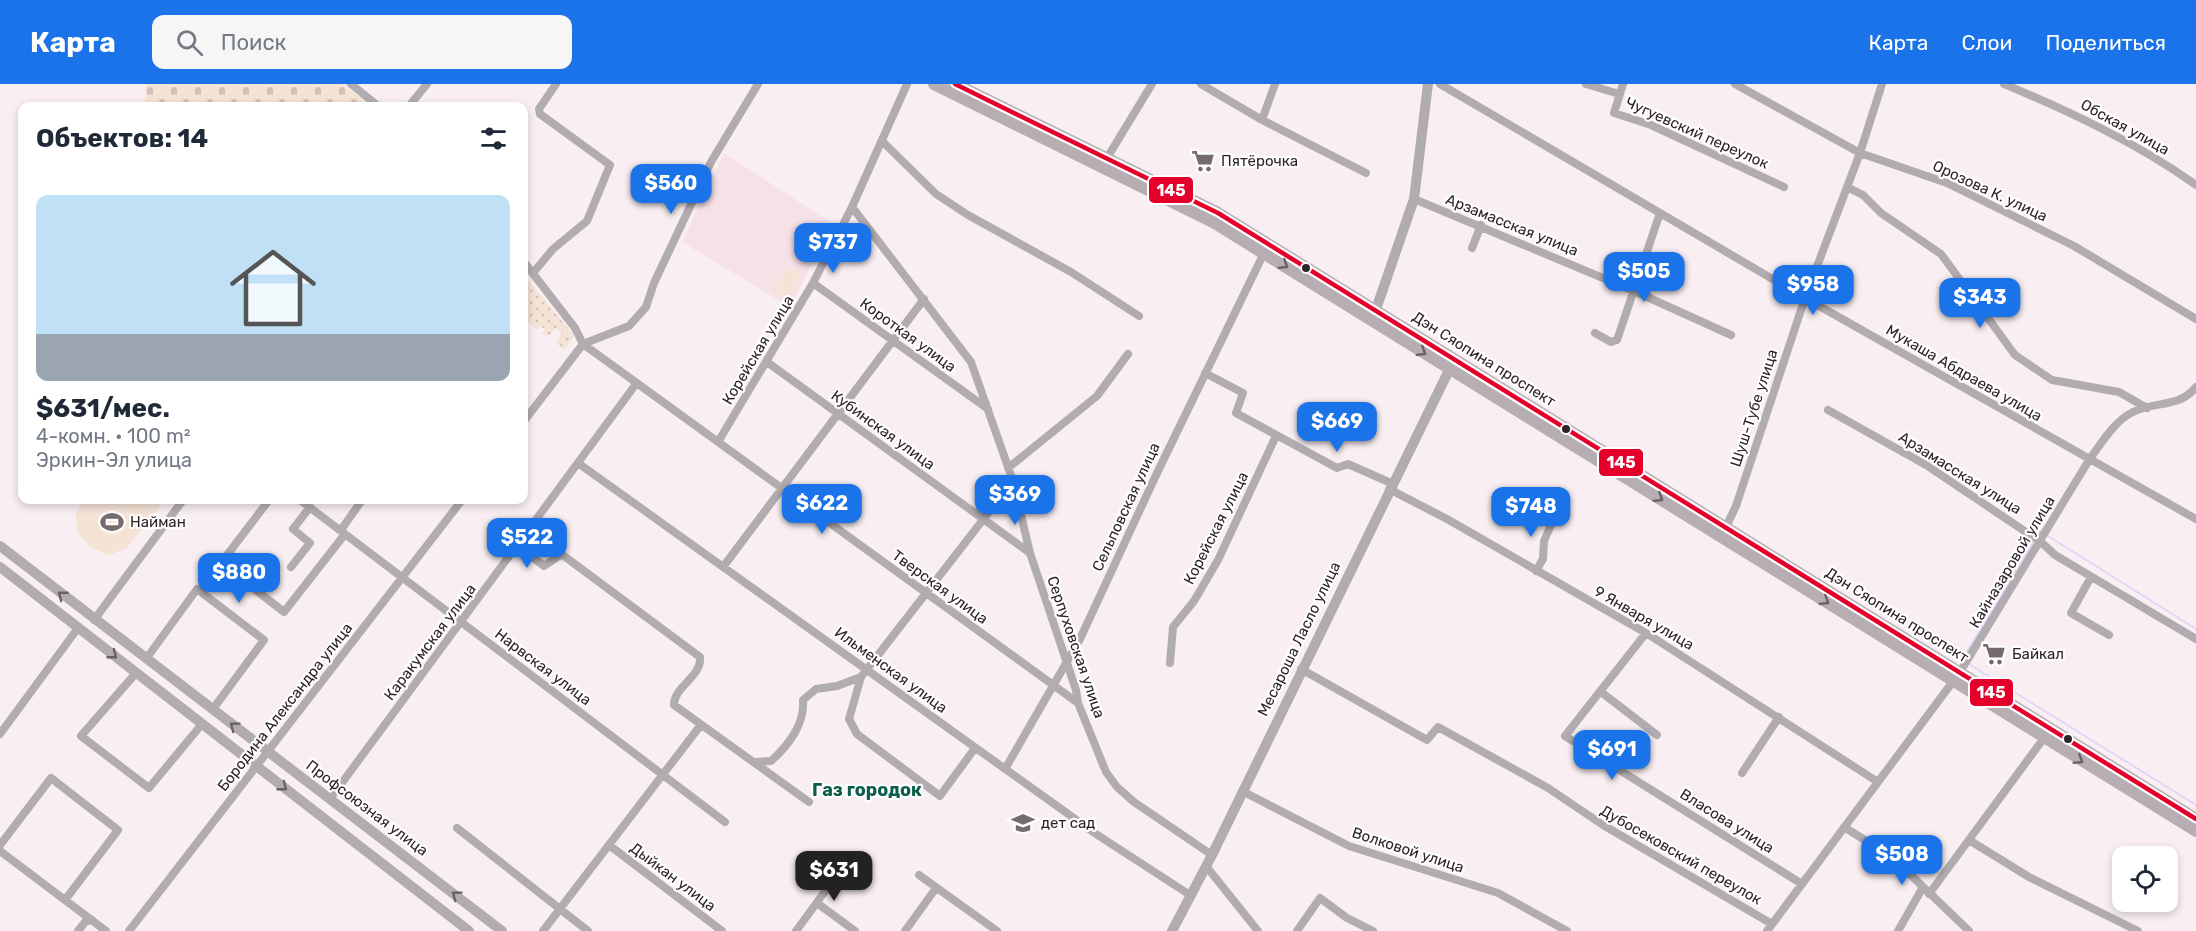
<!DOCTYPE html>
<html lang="ru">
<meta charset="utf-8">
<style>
body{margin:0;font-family:Rubik,sans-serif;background:#f6f6f7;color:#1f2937;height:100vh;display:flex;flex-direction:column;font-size:22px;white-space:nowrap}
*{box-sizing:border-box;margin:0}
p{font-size:20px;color:#747a83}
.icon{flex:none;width:33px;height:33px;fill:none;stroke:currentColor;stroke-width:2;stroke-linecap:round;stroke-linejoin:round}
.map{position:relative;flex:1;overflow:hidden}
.side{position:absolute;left:18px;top:18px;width:510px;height:402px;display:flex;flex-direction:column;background:#fff;border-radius:12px;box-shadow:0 3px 9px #0003}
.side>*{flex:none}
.tools{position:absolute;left:2112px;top:762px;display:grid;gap:12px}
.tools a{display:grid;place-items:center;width:66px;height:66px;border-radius:12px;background:#fff;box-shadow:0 3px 9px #0003;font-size:30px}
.price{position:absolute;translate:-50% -51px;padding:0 14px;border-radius:12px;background:#1a73e8;color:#fff;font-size:20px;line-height:39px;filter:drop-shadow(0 2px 3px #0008)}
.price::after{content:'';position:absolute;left:50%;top:36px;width:18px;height:14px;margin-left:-9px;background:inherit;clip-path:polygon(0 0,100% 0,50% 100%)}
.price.active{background:#222;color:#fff}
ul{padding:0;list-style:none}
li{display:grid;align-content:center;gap:12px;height:318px;padding:0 18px}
li span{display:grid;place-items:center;height:186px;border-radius:12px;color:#555}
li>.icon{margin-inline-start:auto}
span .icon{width:108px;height:108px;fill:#fffc;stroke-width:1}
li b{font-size:26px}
h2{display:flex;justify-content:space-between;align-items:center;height:72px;padding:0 18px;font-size:26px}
header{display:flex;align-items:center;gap:36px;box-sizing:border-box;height:84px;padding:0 30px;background:#1a73e8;color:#fff}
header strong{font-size:28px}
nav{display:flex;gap:33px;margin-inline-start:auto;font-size:21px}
.search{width:420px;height:54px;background:#f6f6f7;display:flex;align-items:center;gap:15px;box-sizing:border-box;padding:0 21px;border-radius:12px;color:#747a83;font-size:22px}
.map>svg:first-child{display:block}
</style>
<header>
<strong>Карта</strong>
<div class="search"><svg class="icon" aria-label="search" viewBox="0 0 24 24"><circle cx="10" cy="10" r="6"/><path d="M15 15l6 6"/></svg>Поиск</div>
<nav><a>Карта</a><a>Слои</a><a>Поделиться</a></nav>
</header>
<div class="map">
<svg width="2196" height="847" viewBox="0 0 2196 847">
<defs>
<pattern id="grass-dots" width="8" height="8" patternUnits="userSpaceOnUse" patternTransform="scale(1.5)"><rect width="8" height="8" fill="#f5e3d6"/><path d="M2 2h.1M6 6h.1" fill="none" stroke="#d2c3b8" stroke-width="1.8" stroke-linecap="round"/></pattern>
<pattern id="cemetery-stones" width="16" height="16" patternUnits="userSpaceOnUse" patternTransform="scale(1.5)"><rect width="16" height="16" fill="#f5e3d6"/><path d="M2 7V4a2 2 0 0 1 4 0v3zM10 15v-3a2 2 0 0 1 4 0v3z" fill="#d2c3b8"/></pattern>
</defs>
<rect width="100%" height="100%" fill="#f9eff2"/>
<path fill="#f6e1e7" d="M724,69L833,140L790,223L682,158Z"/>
<path fill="url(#grass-dots)" d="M525,192L574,252L564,266L556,258L562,249L556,244L550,251L545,252L542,249L545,246L541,242L537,246L524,235V221L528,215L524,212Z"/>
<path fill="url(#cemetery-stones)" d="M146,0H343L371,22H145Z"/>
<path fill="#f5e3d6" d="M788,184L802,192L787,215L774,207Z
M85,416H165L126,465L109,471L90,463L77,449L76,427Z"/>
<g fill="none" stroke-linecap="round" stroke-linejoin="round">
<path stroke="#ded7f6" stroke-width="2" d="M2037,452L2040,447L2196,545
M1964,577L1962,576L2034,457
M1969,580L2196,721"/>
<path stroke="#b1acb0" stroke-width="8" d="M351,0L378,22
M1201,0L1262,36L1366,89
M1440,0L1805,214L2196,435
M1586,0L1619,10
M1623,0L1614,29L1651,41L1784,103
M1735,0L1860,69L1947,99L2074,162L2196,235
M2004,0C2071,28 2137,59 2196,101
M409,22L427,0
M1262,36L1275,0
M882,57L936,110L968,131L1071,188L1139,232
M1104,79L1152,0
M1847,103L1863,111L1881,129L1941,170L2015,271L2052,296L2119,308L2147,324
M1414,115L1634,207L1731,251
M852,123L971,278L1013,397L1030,469L1076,606L1078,619L1106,688L1117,703L1134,718L1212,771
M1472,164L1481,141
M524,178L575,244L583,260L1078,619
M533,189L553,165L587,137L610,81L540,30L539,25L556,0
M813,199L988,325
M1595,249L1611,258L1617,256L1660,129
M583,260L629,242L646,223L654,199L711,78L758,0
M767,278L1030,469
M1205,289L1243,309L1236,329L1337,384L1348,380L1391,399
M1828,326L1926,381L2041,458L2055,471L2196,555
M524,337L583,260
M718,358L813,199L852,123L907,0
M578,379L1096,750L1190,811
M1008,384L1097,312L1128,270
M1389,405L1447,435L1646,549L1878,698
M269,416L221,479L284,528L345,450
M300,416L725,738
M341,446L362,416
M1724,447L1736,422L1805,214L1860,69L1882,0
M518,462L544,482L560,471L564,472L700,573C702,593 674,602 674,621L809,718
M291,483L310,459L293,445L310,423
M723,483L924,215
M1536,487L1543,475L1544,457L1554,434
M2091,493L2071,529L2109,551
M94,536L183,416
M1646,549L1565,652L1802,800
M146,575L197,505L264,556L213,625
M1170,579L1173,543L1194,517L1218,476L1276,352
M1301,585L1427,656L1438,643L1548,704L1603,741L1772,840
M136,589L81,652L149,704L202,640
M1601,608L1657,651
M0,650L78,544
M975,664L940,712L857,650L849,635L861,593L1013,397
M756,678L771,677C788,662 805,640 803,616L816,605L837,602L861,593
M1005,685L1080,555L1158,387L1264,169
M1742,689L1779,633
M1242,707L1349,762L1498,809L1567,847
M330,715L636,300
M1844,743L1892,773L1969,847
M457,744L588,847
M1969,756L2029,793L2138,847
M0,761L51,694L118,746L65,816
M609,761L722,847
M0,767L106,847
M1206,782L1258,847
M919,791L997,847
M1929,810L2044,654
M817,819L855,847
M78,847L85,838L92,836
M129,847L462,416
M543,847L700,642
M796,847L850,773
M905,847L936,804
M1297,847L1320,814L1347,834L1373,847
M1767,847L1960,588L2089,376C2101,360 2114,337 2133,328C2154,317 2180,324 2196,303
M1898,847L1923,803"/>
<path stroke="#b1acb0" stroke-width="10" d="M1373,234L1414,115L1428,0
M0,462L502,847
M0,483L469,847
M1172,847L1212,771L1453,278"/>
<path stroke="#b6aeb2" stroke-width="12" d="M934,0L1213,138L2196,747
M955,0L1218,129L2196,735"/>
<g stroke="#fefefe" stroke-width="9">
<path id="bus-1" d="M955,0L1218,129L2196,735"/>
</g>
<use href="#bus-1" stroke="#e4002b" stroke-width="4.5"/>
</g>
<defs><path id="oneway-chevron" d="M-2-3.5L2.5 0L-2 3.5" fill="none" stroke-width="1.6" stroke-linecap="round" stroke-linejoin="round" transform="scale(1.5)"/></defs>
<g stroke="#6b6266">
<use href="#oneway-chevron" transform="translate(1284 181) rotate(32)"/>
<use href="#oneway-chevron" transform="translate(1422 268) rotate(32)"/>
<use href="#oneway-chevron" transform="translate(1659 414) rotate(32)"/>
<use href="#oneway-chevron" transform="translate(1825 517) rotate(32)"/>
<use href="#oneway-chevron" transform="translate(2079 676) rotate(32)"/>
</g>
<g stroke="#696165">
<use href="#oneway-chevron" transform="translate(62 511) rotate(-142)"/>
<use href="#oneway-chevron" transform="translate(113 571) rotate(38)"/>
<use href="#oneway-chevron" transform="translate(234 642) rotate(-143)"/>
<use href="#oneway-chevron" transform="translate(283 703) rotate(38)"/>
<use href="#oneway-chevron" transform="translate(456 811) rotate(-143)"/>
</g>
<defs>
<g id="supermarket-bare" transform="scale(1.8)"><path d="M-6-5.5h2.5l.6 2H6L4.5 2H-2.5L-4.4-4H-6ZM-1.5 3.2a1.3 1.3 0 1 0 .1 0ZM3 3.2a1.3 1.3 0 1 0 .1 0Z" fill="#756b6e" stroke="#fefefe" stroke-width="2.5" paint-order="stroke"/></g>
<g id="stadium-bare" transform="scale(1.8)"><path d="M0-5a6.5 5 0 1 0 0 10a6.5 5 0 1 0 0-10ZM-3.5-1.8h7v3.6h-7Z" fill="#756b6e" stroke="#fefefe" stroke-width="2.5" paint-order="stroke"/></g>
<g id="school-bare" transform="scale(1.8)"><path d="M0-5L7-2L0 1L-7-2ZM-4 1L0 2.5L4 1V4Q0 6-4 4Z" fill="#756b6e" stroke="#fefefe" stroke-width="2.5" paint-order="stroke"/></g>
</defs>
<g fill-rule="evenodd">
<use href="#supermarket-bare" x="1203" y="77"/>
<use href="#stadium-bare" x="112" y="438"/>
<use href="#supermarket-bare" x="1994" y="570"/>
<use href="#school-bare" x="1023" y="739"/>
</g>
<g fill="#2e2427" stroke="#fefefe" stroke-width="2">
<circle cx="1306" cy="184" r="5"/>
<circle cx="1566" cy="345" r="5"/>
<circle cx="2068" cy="655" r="5"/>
</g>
<g text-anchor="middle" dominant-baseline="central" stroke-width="4.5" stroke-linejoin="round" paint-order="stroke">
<g font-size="15" fill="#2e2427" stroke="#fefefe">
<text transform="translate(2125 43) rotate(29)">Обская улица</text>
<text transform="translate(1697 49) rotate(24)">Чугуевский переулок</text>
<text transform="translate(1990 107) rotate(25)">Орозова К. улица</text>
<text transform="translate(1512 141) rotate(22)">Арзамасская улица</text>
<text transform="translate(908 251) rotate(36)">Короткая улица</text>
<text transform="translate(758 266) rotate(-59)">Корейская улица</text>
<text transform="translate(1484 275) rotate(32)">Дэн Сяопина проспект</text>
<text transform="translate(1964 289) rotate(30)">Мукаша Абдраева улица</text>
<text transform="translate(1754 324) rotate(-72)">Шуш-Тубе улица</text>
<text transform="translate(883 346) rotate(36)">Кубинская улица</text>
<text transform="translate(1960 389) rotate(32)">Арзамасская улица</text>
<text transform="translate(1126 423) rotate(-65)">Сельповская улица</text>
<text transform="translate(1216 444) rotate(-63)">Корейская улица</text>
<text transform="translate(2012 478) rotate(-59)">Кайназаровой улица</text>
<text transform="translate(940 503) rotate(36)">Тверская улица</text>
<text transform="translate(1897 531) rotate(32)">Дэн Сяопина проспект</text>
<text transform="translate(1644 534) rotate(30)">9 Января улица</text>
<text transform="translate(1299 555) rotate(-64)">Месароша Ласло улица</text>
<text transform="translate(430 558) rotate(-53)">Каракумская улица</text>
<text transform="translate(1076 563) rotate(71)">Серпуховская улица</text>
<text transform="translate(543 583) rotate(37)">Нарвская улица</text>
<text transform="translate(891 586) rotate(36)">Ильменская улица</text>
<text transform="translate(285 623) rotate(-52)">Бородина Александра улица</text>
<text transform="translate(367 724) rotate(37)">Профсоюзная улица</text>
<text transform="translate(1727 737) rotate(32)">Власова улица</text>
<text transform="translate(1408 766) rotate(18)">Волковой улица</text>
<text transform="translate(1681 771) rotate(30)">Дубосековский переулок</text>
<text transform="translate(673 793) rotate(37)">Дыйкан улица</text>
</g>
<g font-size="15" fill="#2e2427" stroke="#fefefe" text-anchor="start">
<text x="1221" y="77">Пятёрочка</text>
<text x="130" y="438">Найман</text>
<text x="2012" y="570">Байкал</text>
<text x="1041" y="739">дет сад</text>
</g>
<g font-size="18" font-weight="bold" fill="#0b5e4b" stroke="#fefefe">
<text x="867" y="706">Газ городок</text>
</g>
</g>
<g stroke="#fefefe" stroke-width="2">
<rect x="1148" y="92" width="46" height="28" rx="6" fill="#e4002b"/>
<rect x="1598" y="364" width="46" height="29" rx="6" fill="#e4002b"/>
<rect x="1969" y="594" width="45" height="29" rx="6" fill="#e4002b"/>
</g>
<g font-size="16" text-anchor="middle" font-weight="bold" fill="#fff">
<text x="1171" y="112">145</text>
<text x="1621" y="384">145</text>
<text x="1991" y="614">145</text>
</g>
</svg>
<div class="tools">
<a><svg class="icon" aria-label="locate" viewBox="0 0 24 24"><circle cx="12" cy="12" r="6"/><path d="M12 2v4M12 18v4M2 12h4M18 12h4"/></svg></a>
</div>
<b class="price" style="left:671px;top:131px">$560</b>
<b class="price" style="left:833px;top:190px">$737</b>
<b class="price" style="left:1644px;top:219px">$505</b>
<b class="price" style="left:1813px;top:232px">$958</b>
<b class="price" style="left:1980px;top:245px">$343</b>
<b class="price" style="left:1337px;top:369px">$669</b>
<b class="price" style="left:1015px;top:442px">$369</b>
<b class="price" style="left:822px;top:451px">$622</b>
<b class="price" style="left:1531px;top:454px">$748</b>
<b class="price" style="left:527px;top:485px">$522</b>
<b class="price" style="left:239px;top:520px">$880</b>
<b class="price" style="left:1612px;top:697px">$691</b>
<b class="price" style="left:1902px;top:802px">$508</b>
<b class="price active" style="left:834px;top:818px">$631</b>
<section class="side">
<h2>Объектов: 14<svg class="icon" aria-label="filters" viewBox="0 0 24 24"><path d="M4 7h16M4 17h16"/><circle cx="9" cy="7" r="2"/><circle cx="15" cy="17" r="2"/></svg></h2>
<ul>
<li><span style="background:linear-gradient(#bfe0f5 75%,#9aa5b1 0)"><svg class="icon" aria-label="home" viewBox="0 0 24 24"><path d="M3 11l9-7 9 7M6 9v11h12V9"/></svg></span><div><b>$631/мес.</b><p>4-комн. · 100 m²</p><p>Эркин-Эл улица</p></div></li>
</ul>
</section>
</div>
